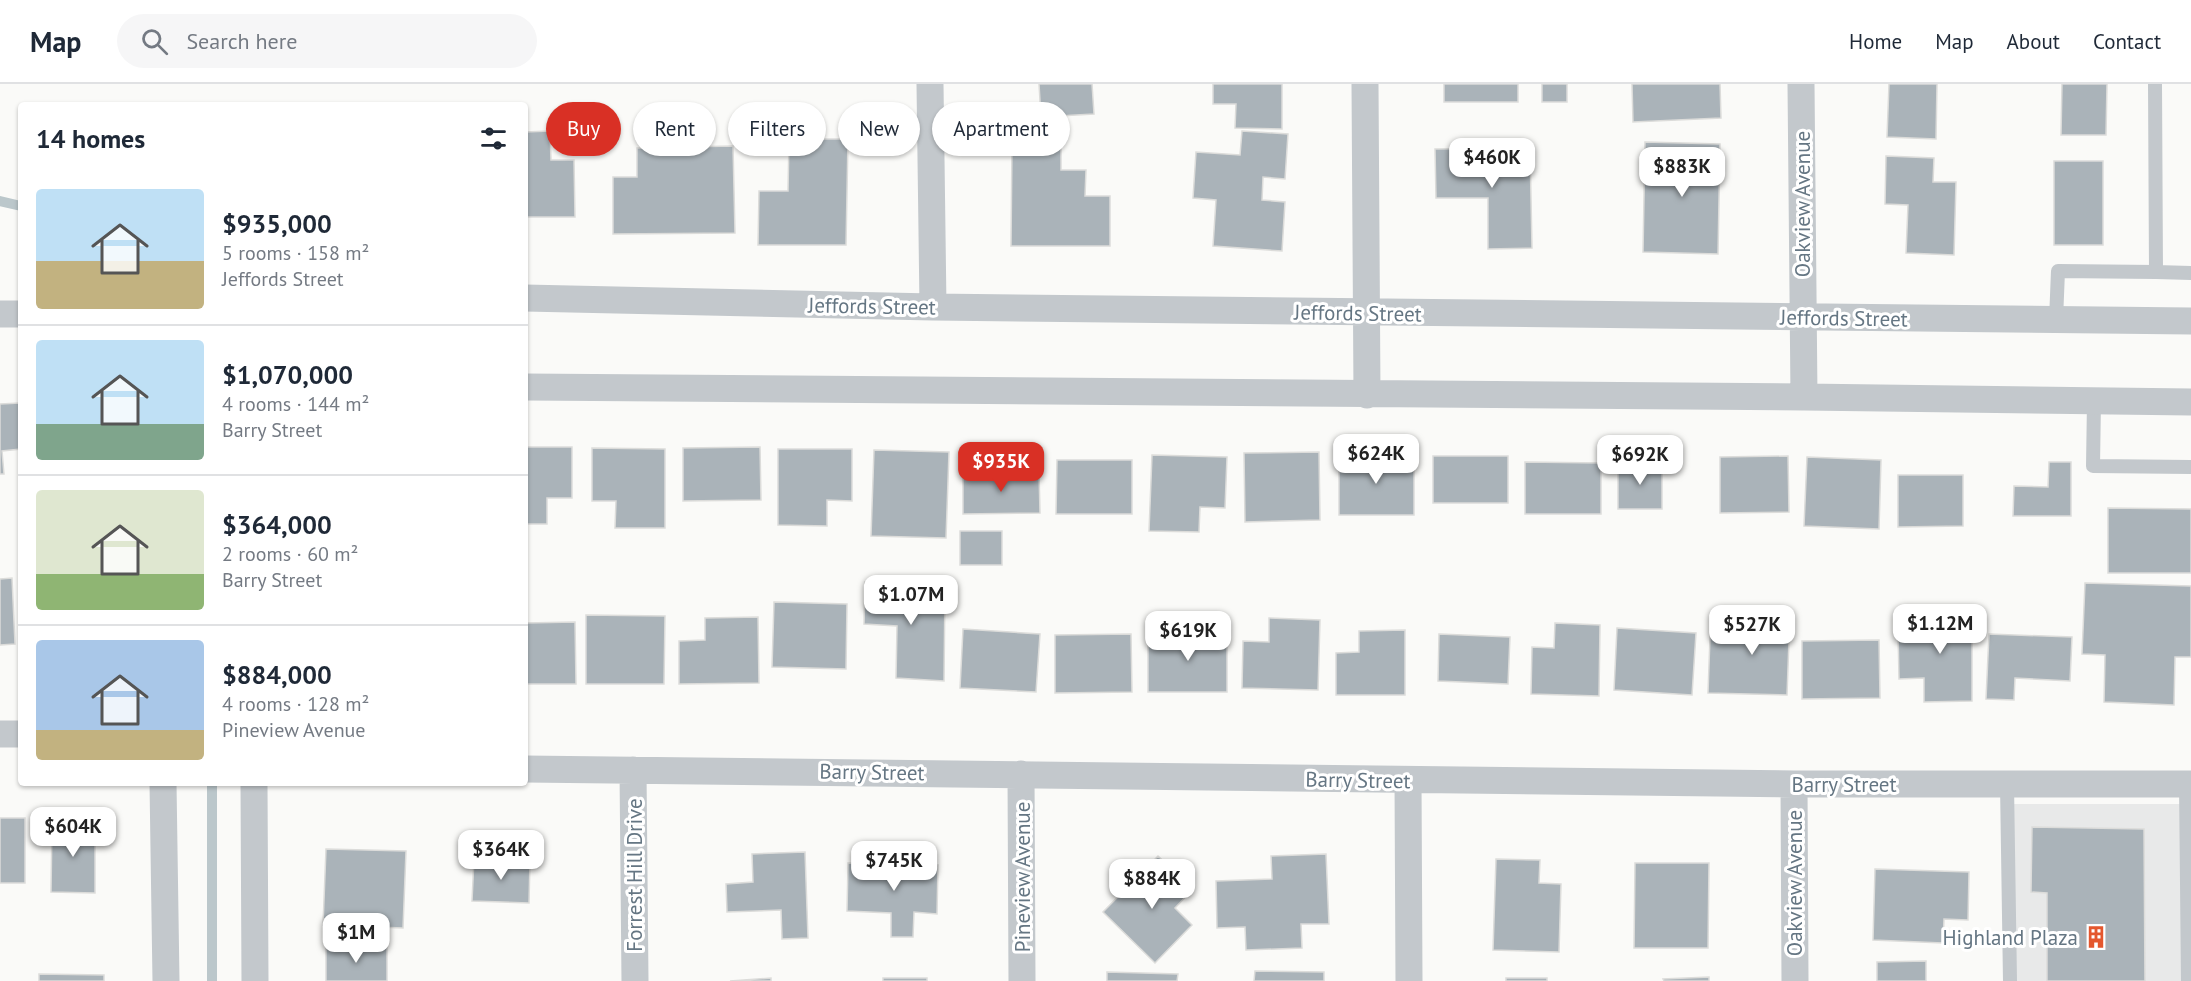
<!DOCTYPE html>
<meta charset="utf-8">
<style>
body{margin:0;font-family:"PT Sans",sans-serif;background:#f6f6f7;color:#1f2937;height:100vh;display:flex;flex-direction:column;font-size:22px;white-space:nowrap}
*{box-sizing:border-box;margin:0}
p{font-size:20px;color:#747a83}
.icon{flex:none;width:33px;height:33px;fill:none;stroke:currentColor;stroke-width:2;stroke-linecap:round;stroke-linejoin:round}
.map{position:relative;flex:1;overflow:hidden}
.details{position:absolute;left:18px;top:18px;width:510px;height:684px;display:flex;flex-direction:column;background:#fff;border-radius:6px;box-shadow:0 2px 4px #0004}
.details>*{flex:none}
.top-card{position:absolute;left:546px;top:18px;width:570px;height:54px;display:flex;gap:12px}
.price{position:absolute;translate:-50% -51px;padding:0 14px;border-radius:12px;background:#fff;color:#222;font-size:20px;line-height:39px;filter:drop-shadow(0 2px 3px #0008)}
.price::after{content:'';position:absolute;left:50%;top:36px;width:18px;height:14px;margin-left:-9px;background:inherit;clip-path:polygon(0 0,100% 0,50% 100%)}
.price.active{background:#d93025;color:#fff}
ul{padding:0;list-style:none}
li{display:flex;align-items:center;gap:18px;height:150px;padding:0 18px}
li+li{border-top:2px solid #e0e1e3}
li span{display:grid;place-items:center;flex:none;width:168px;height:120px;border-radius:6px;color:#555}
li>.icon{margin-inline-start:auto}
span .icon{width:72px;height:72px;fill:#fffc;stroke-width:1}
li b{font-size:26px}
h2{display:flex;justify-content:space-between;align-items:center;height:72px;padding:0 18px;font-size:26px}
.tag{padding:0 21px;border-radius:27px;background:#fff;box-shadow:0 2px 4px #0004;font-size:21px;line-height:54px}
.tag.active{background:#d93025;color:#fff}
header{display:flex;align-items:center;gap:36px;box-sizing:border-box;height:84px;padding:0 30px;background:#fff;border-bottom:2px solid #e0e1e3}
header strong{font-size:28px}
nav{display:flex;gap:33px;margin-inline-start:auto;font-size:21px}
.search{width:420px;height:54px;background:#f6f6f7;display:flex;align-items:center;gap:15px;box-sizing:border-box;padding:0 21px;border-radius:33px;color:#747a83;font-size:22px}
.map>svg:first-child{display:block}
</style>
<header>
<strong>Map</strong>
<div class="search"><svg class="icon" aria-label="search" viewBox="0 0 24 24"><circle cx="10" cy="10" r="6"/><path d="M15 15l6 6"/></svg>Search here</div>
<nav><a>Home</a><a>Map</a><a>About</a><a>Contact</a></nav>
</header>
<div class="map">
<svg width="2191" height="897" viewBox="0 0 2191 897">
<rect width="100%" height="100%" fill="#fafaf8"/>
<path fill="#e8e9e9" d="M2014,720H2191V897H2014Z"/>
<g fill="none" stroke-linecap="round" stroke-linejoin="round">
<path stroke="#bbc7cb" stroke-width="10" d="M0,117L21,122
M212,699V897"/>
</g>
<path fill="#aab3b9" stroke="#dcdcda" stroke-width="1.5" d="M1039,0H1092L1094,30L1041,33Z
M1213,0H1282V45L1235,44L1236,20H1213Z
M1444,0H1518V18H1444Z
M1542,0H1567V18H1542Z
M1632,0H1720L1721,34L1633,38Z
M1889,0H1937L1936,55L1887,53Z
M2062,0H2107L2106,51H2061Z
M550,47L551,76H574L575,133H525V48Z
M1242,47L1288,50L1285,95L1263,93L1262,116L1285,118L1282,167L1213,162L1216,116L1193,114L1196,68L1240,71Z
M789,55H848L846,161H758L759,107H788Z
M1645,58L1720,60L1718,170L1643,168Z
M1012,60L1061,61V86H1086L1085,112H1110V162H1011Z
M733,62L735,149L613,150V93H637V64Z
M1530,64L1532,164L1488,165V114H1436L1435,65Z
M1886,72L1934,74L1933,98H1956L1954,171L1906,169L1908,121L1885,120Z
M2054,77H2103V161H2054Z
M20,319L21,365L2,367L4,390H0V320Z
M525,363H572V414H547V440H525Z
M760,363L761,416L683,417V364Z
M592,364L665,365V444H615L616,417H592Z
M778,365H852V417L827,416V442L778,441Z
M874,366L949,368L946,454L871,452Z
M1319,368L1320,436L1245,438L1244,369Z
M1152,371L1227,373L1225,424L1200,423L1199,448L1149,447Z
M1339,371H1414V431H1339Z
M1433,372H1508V419H1433Z
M1788,372L1789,428L1720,429V373Z
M1807,373L1881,376L1879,445L1804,442Z
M1057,376H1132V430H1056Z
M1525,378L1601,379V430H1525Z
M2049,378H2071V432H2013L2014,402L2048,403Z
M1618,379H1662V425H1618Z
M1039,387L1040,429L963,430V388Z
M1898,391H1963V442L1898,443Z
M2108,424L2191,425V489H2108Z
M960,447H1002V481H960Z
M12,494L15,560L0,561V495Z
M865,498L945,502L944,597L896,594L897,542L864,540Z
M2085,499L2191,502V573H2175L2174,621L2104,618L2105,571L2082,570Z
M774,518L847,520L846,585L772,583Z
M1923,524H1972V617L1924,618V594L1899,595L1898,548H1923Z
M1737,526L1790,528L1787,611L1708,609L1710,553L1736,554Z
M586,531L665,532L664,600H586Z
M758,533L759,599L679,600V557L705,556V534Z
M1269,534L1320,536L1318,606L1242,604L1243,557L1269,558Z
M575,538L576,600H525V539Z
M1555,539L1600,541L1599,612L1531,610L1532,563L1554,564Z
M1617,544L1696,549L1692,611L1614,606Z
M963,545L1040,550L1036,608L960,604Z
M1405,546V611H1336V569L1359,568V547Z
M1148,549H1227V608H1148Z
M1131,550L1132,608L1055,609V551Z
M1439,550L1510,553L1508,600L1438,597Z
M1989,550L2072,553L2070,597L2015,594L2014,616L1986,615Z
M1879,556L1880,614L1802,615V557Z
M0,734H25V799H0Z
M52,740H95V809L51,808Z
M2032,743L2144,745L2145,897H2047V809L2031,808Z
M326,765L406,767L403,844L323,841Z
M805,768L808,854L782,855L781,826L727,828L726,800L753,798L752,770Z
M1326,770L1329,840H1301L1302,864L1246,866L1245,843L1217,844L1216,797L1272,795L1271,772Z
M1158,772L1193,805L1175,824L1192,841L1155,879L1103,828Z
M474,775L530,777L529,819L472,817Z
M1496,775L1540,776L1539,799L1561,800L1559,868L1493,866Z
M848,779L938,781L937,830L914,828L913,853H891V829L847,827Z
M1635,779H1709L1708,864H1634Z
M1875,785L1969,788L1968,836L1944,835L1943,859L1873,856Z
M326,862L387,863V897H326Z
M1926,877V897H1877V878Z
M1255,887L1324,888V897H1254Z
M1107,888L1178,890L1177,897H1107Z
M39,890L104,891V897H39Z
M1709,893V897H1664L1663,895Z
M771,894V897H730Z
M883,894H927V897H883Z
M1506,894H1547V897H1506Z"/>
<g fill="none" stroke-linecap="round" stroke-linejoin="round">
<path stroke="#c3c8cc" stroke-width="14" d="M2155,0L2156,188L2191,189
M2056,236L2058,187L2156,188
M2094,317L2093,382L2191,383
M2007,700L2010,897
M2186,700L2188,897"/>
<path stroke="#c3c8cc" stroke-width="27" d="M930,0L933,223
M1365,0L1367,311
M1801,0L1804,313
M525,214L933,223L2191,237
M0,230H21
M525,303L1804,313L2191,318
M0,650H21
M525,685L1794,700H2191
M633,686L635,897
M1021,690L1022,897
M1408,696L1409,897
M163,699L166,897
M254,699L255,897
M1794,700L1795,897"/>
</g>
<defs>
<g id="building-bare" transform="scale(1.8)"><path d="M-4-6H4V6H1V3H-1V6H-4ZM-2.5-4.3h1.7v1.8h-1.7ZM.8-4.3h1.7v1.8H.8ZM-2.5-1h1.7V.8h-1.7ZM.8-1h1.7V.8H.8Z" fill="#e4572e" stroke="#fff" stroke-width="2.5" paint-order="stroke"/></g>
</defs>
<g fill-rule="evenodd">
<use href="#building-bare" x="2096" y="853"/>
</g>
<g text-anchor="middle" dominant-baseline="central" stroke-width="6" stroke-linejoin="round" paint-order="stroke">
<g font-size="21" fill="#657683" stroke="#fff">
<text transform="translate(1802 120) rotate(-90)">Oakview Avenue</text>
<text transform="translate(872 222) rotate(1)">Jeffords Street</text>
<text transform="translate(1358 229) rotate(1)">Jeffords Street</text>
<text transform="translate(1844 234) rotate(1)">Jeffords Street</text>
<text transform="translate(872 688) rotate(1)">Barry Street</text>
<text transform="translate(1358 696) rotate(1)">Barry Street</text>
<text x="1844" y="700">Barry Street</text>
<text transform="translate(634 791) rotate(-90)">Forrest Hill Drive</text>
<text transform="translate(1022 793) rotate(-90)">Pineview Avenue</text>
<text transform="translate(1794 799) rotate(-90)">Oakview Avenue</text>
</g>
<g font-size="21" fill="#657683" stroke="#fff" text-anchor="end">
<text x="2078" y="853">Highland Plaza</text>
</g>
</g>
</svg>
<b class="price" style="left:1492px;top:105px">$460K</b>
<b class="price" style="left:1682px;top:114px">$883K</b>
<b class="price" style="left:1376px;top:401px">$624K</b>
<b class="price" style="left:1640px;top:402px">$692K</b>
<b class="price active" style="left:1001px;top:409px">$935K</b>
<b class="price" style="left:911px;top:542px">$1.07M</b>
<b class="price" style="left:1940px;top:571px">$1.12M</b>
<b class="price" style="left:1752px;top:572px">$527K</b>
<b class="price" style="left:1188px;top:578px">$619K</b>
<b class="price" style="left:73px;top:774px">$604K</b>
<b class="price" style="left:501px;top:797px">$364K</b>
<b class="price" style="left:894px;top:808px">$745K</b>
<b class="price" style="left:1152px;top:826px">$884K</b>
<b class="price" style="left:356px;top:880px">$1M</b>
<div class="top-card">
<a class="tag active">Buy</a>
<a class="tag">Rent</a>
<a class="tag">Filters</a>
<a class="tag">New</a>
<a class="tag">Apartment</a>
</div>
<section class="details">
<h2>14 homes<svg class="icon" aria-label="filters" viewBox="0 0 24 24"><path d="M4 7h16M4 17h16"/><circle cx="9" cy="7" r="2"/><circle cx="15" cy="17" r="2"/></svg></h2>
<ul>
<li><span style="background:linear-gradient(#bfe0f5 60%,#c2b280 0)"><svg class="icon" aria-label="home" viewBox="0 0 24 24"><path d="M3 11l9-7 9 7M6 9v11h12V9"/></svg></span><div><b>$935,000</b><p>5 rooms · 158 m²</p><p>Jeffords Street</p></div></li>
<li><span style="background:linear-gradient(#bfe0f5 70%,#7fa58c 0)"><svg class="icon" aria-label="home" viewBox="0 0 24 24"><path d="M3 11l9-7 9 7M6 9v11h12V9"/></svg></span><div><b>$1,070,000</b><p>4 rooms · 144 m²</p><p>Barry Street</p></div></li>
<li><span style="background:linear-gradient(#dfe7d0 70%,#8fb573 0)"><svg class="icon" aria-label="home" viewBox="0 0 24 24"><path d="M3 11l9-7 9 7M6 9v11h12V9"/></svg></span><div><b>$364,000</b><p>2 rooms · 60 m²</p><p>Barry Street</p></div></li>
<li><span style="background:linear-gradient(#a9c7e8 75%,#c2b280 0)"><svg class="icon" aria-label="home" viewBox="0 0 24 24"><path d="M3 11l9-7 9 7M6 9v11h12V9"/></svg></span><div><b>$884,000</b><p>4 rooms · 128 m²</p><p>Pineview Avenue</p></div></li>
</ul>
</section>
</div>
